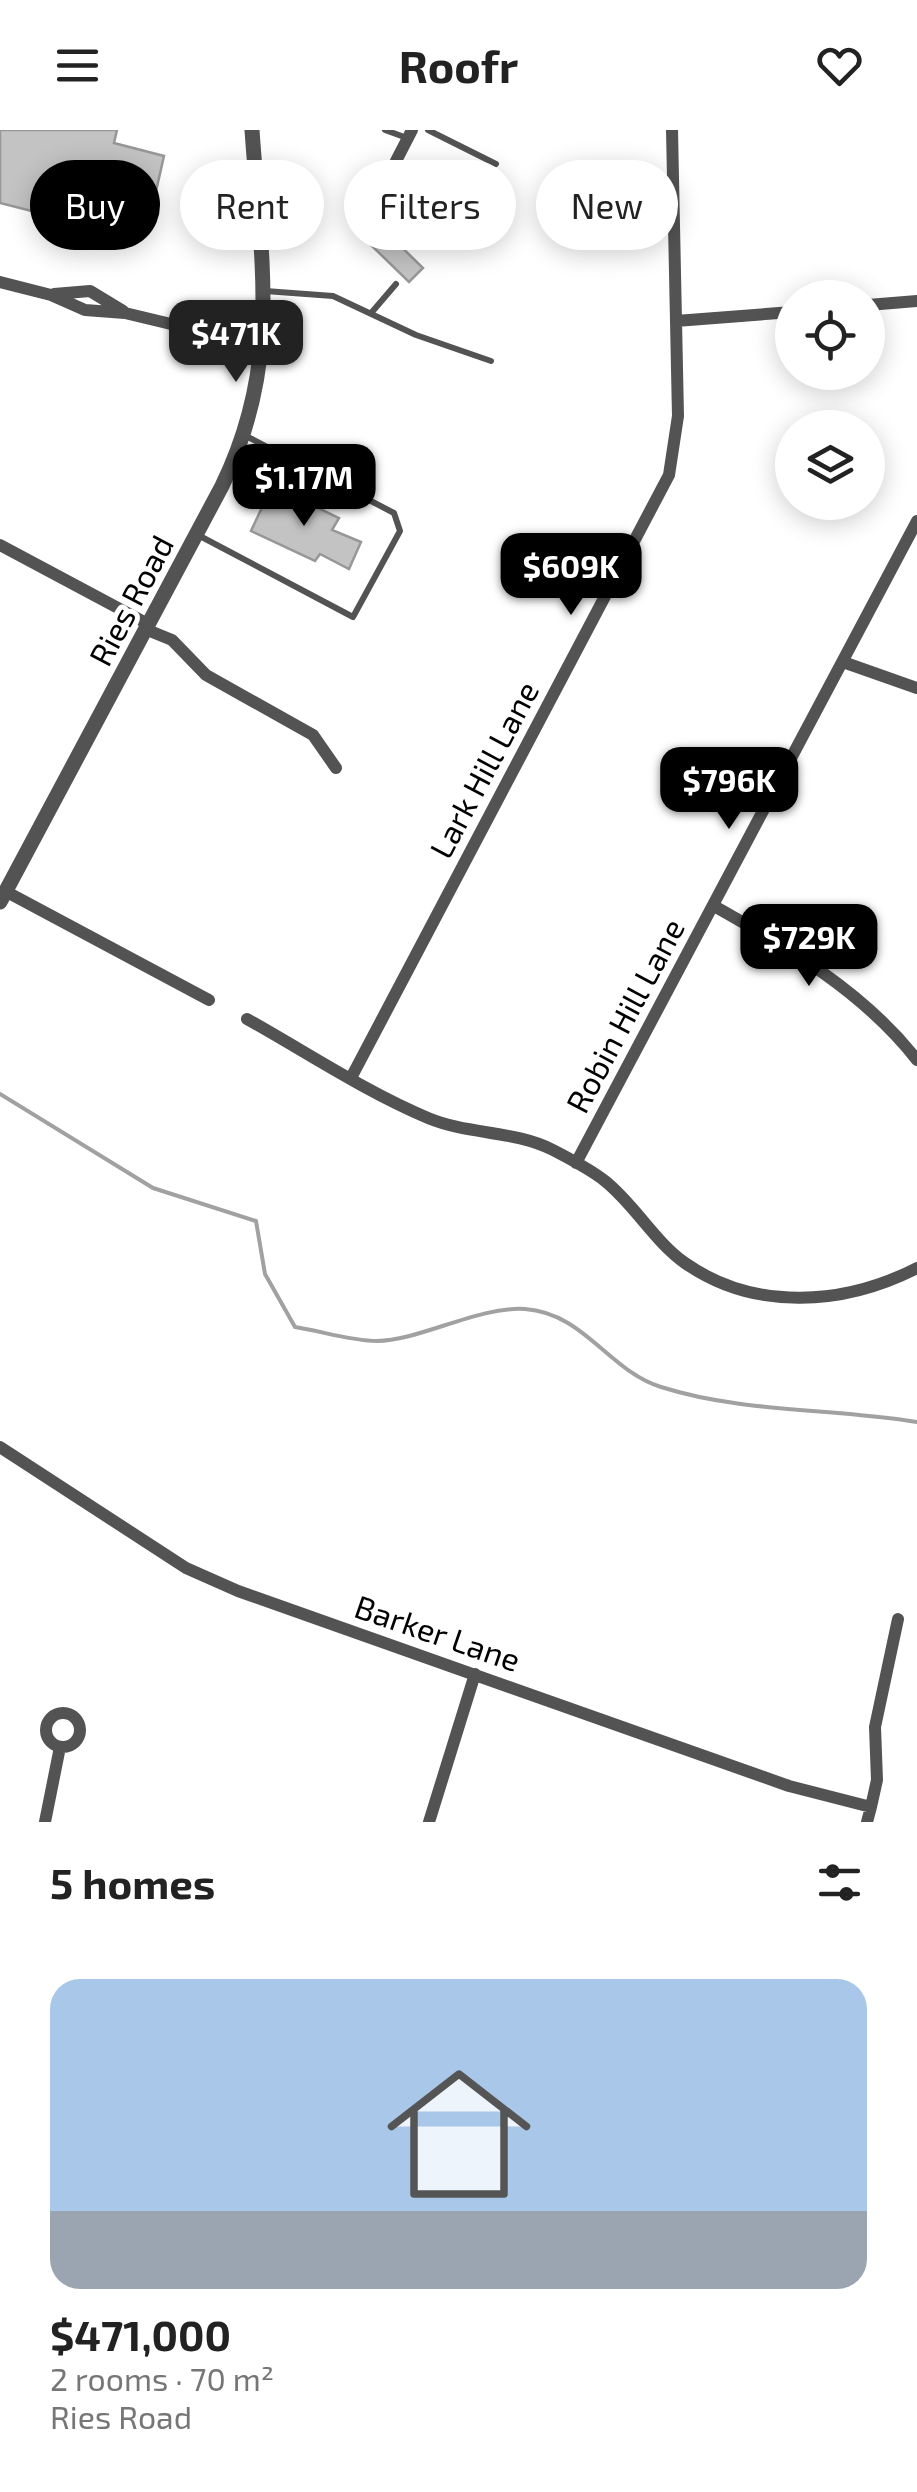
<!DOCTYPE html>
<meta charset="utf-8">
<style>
body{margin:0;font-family:"Exo 2",sans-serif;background:#f2f2f2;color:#222;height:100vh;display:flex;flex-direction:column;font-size:38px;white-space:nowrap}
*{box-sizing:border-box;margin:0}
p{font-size:32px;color:#767676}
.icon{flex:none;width:55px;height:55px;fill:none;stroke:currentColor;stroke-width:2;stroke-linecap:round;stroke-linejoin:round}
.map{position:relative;height:1692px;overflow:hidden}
.drawer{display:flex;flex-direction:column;background:#fff;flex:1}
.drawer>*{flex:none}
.top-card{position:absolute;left:30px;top:30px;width:858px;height:90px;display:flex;gap:20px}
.controls{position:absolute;left:775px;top:150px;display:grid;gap:20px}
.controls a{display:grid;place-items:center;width:110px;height:110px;border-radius:50%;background:#fff;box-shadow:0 5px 25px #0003;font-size:50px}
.price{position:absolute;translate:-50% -85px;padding:0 22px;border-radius:20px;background:#000;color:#fff;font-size:32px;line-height:65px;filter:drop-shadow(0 2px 5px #0008)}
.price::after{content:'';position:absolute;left:50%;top:60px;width:30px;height:22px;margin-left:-15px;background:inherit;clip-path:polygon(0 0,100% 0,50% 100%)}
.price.current{background:#222;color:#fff}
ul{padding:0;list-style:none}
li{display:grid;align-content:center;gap:20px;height:530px;padding:0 50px}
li+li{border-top:2px solid #e0e0e0}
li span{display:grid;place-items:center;height:310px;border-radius:30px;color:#555}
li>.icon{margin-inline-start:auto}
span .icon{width:180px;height:180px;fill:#fffc;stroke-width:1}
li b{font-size:42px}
h2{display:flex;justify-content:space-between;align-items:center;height:120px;padding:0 50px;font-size:42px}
.pill{padding:0 35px;border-radius:45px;background:#fff;box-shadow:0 5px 25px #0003;font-size:35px;line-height:90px}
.pill.current{background:#000;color:#fff}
header{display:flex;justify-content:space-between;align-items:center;height:130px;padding:0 50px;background:#fff;font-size:45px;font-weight:700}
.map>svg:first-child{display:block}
</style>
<header><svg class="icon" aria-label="menu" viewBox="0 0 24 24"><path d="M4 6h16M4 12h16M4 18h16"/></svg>Roofr<svg class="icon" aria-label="heart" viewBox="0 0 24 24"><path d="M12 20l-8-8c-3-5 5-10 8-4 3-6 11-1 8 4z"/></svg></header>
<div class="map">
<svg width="917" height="1692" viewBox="0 0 917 1692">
<rect width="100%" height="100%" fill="#fff"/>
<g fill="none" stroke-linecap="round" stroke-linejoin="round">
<path stroke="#a1a1a1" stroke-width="4" d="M0,964L153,1058L256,1091L265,1144L295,1197C321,1201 351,1211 377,1211C418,1211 479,1176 525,1179C584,1183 609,1241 661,1257C743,1283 833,1278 917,1292"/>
</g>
<path fill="#c3c3c3" stroke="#979797" stroke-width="2.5" d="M0,0H117L114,13L164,26L154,70L79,52L71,91L0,73Z
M385,101L423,138L409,152L370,114Z
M272,356L339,388L332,400L361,412L349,439L320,424L315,431L251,401Z"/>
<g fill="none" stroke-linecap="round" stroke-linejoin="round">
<path stroke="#535353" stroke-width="6" d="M385,0L407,8
M428,0L496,34
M265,161L333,166L416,205L491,231
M372,182L396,154
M196,404L353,487L400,401L394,383L246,306"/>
<path stroke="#535353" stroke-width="12" d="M396,31L412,0
M0,152L51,165L85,180L125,183L263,216
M54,164L90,161L123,181
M868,175L917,171
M676,191L792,182
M0,415L148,494
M145,499L172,510L206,545L313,605L336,638
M843,532L917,558
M5,761L209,870
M714,776C787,817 864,862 917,930
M247,889C306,922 366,962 428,988C469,1005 513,1000 553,1020C570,1029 590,1039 605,1051C635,1075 654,1111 685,1133C755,1182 845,1175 917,1138
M352,946L669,345L678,286L672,0
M576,1033L917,391
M0,1317L186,1438L238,1461L789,1656L871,1677L867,1692
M46 1600a17 17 0 1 1 34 0a17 17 0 1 1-34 0Z
M871,1677L877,1650L875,1597L898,1489
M45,1692L60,1617
M429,1692L475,1544"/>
<path stroke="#535353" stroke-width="15" d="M0,772L222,356C282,233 261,131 252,0"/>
</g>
<g text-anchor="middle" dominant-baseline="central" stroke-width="10" stroke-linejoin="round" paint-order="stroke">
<g font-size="32" fill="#000" stroke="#fff">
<text transform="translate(130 470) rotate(-62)">Ries Road</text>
<text transform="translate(483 639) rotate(-62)">Lark Hill Lane</text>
<text transform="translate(624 885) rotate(-62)">Robin Hill Lane</text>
<text transform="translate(438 1502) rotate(19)">Barker Lane</text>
</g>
</g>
</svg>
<div class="controls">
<a><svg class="icon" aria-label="locate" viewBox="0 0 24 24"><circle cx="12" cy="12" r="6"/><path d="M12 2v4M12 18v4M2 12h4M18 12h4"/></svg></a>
<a><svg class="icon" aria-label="layers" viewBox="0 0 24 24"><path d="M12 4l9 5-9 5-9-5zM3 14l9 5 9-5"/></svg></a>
</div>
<b class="price current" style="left:236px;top:255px">$471K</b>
<b class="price" style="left:304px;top:399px">$1.17M</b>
<b class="price" style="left:571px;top:488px">$609K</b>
<b class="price" style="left:729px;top:702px">$796K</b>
<b class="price" style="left:809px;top:859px">$729K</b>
<div class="top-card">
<a class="pill current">Buy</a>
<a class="pill">Rent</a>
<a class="pill">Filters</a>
<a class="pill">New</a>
</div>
</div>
<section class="drawer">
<h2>5 homes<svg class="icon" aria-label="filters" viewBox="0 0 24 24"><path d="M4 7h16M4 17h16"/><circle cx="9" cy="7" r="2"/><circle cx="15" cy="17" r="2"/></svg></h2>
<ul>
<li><span style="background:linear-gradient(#a9c7e8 75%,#9aa5b1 0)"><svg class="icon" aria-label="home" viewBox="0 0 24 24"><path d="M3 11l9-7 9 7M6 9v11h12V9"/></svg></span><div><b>$471,000</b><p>2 rooms · 70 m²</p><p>Ries Road</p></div></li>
</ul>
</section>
